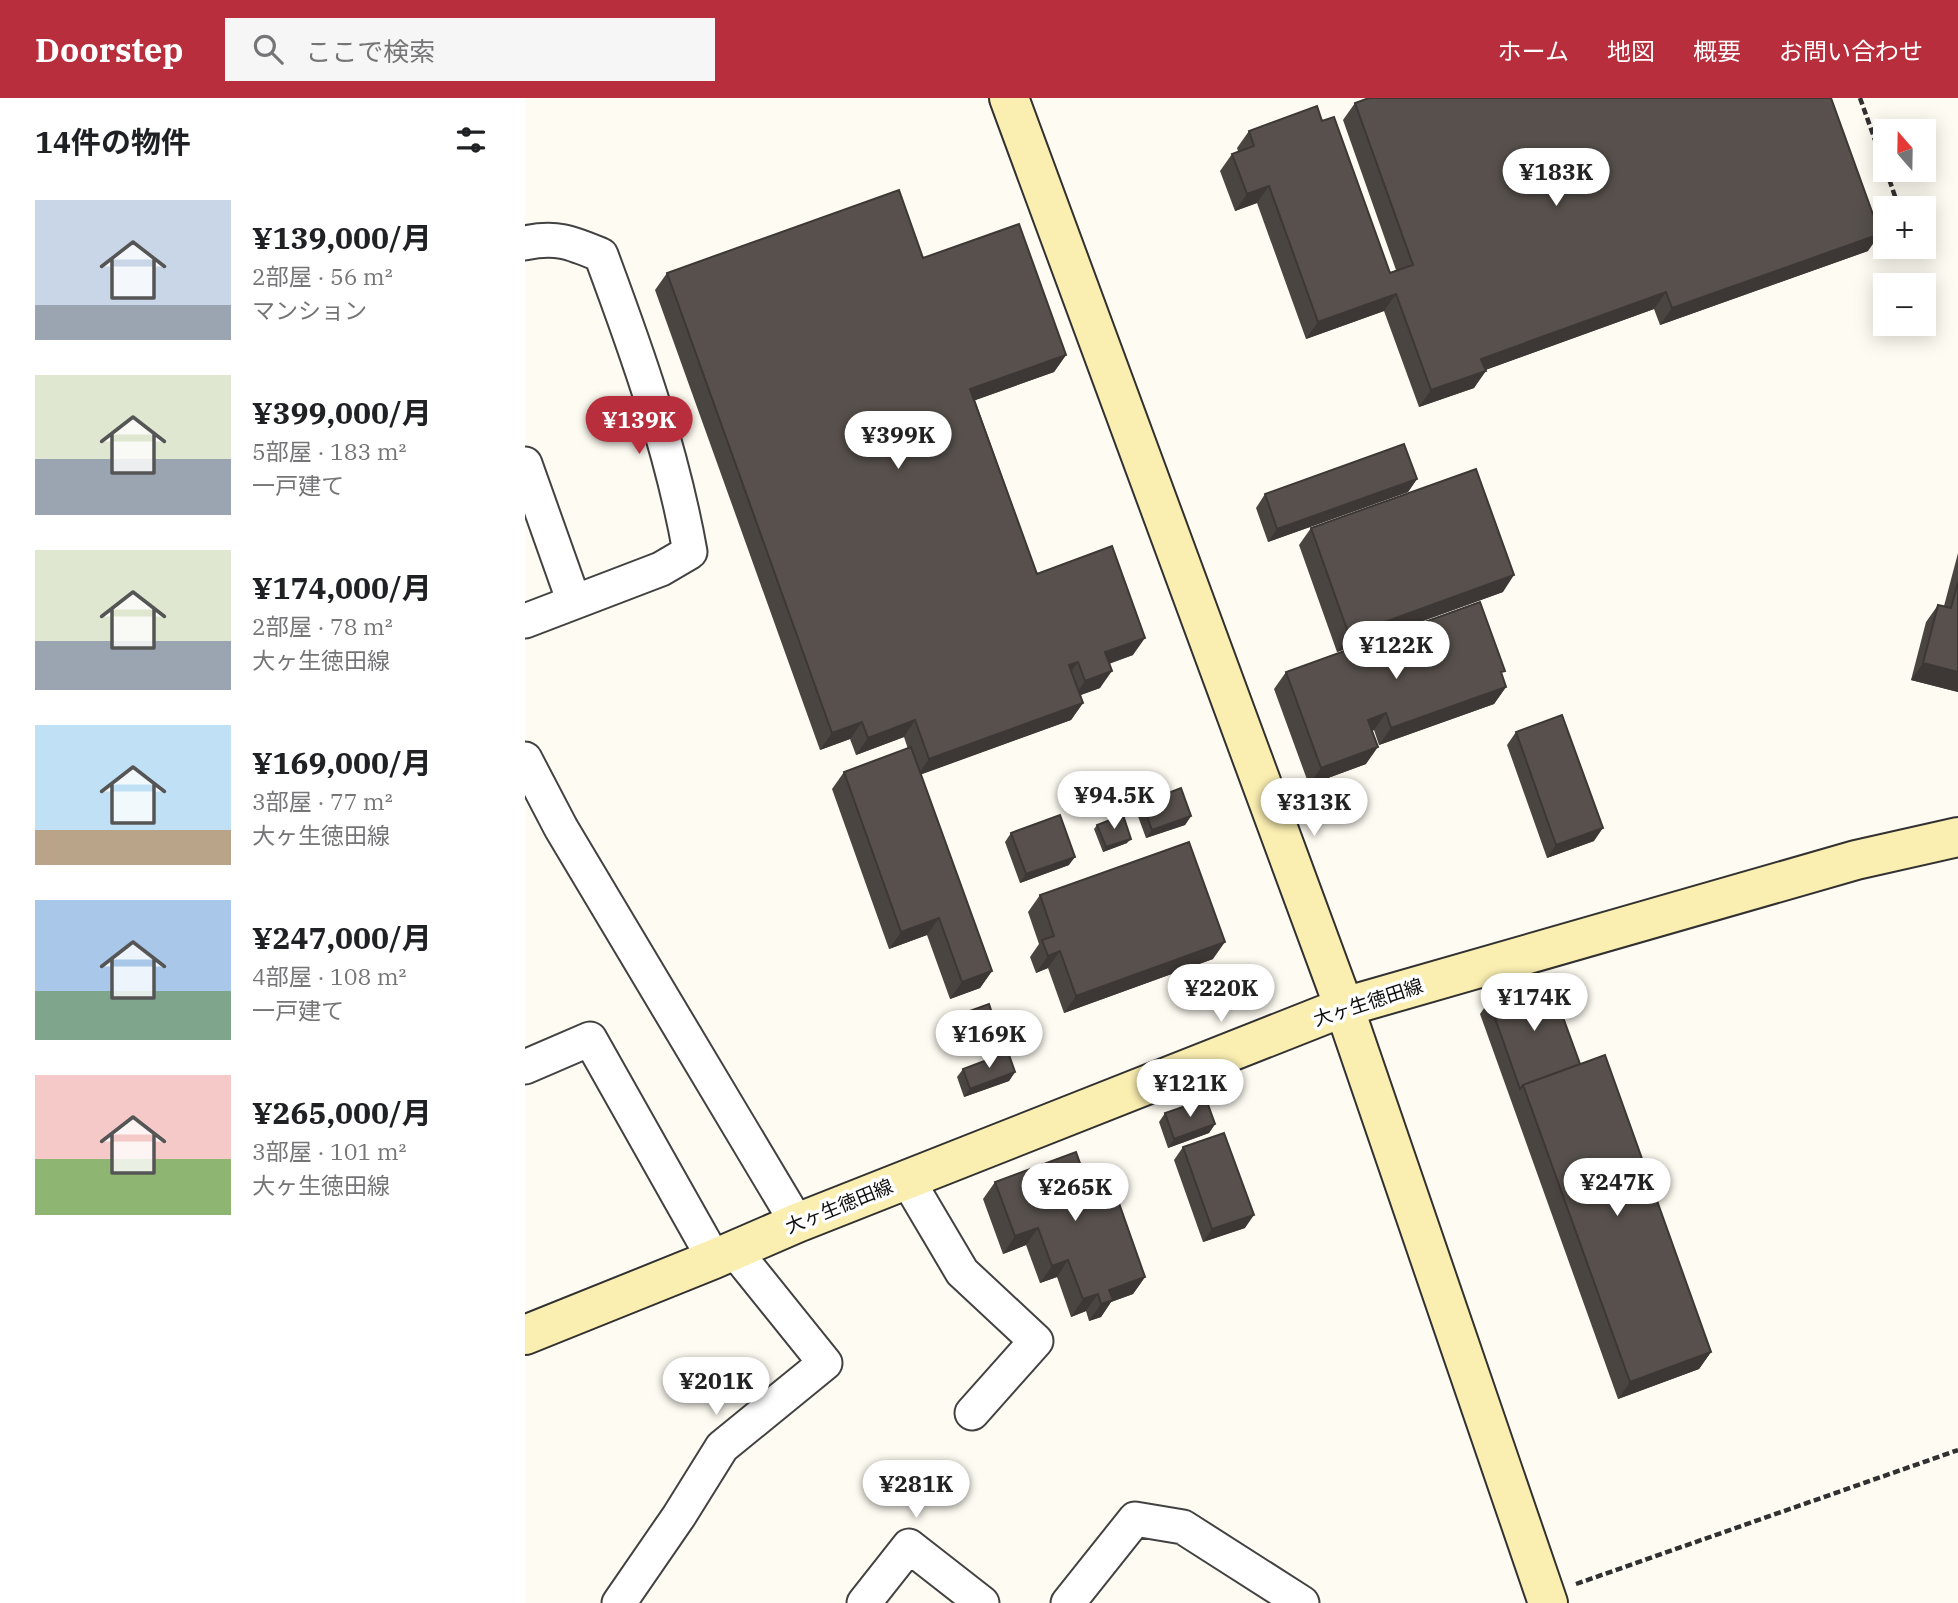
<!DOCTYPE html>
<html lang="ja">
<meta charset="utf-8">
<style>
body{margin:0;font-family:"IBM Plex Serif","Noto Sans JP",serif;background:#f6f6f6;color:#202124;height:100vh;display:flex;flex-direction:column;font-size:26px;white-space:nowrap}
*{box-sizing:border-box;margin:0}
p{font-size:23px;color:#757577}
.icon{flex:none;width:38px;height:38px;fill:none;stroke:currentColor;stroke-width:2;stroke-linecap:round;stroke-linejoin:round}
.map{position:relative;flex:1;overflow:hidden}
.panel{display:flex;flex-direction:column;background:#fff;width:525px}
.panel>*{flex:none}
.needle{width:46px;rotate:340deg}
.controls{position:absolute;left:1348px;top:21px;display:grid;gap:14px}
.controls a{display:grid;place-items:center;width:63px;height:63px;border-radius:0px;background:#fff;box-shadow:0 4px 18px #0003;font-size:35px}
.price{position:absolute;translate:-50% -60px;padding:0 16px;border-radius:24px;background:#fff;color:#222;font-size:23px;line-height:46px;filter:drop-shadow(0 2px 4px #0008)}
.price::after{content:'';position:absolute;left:50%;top:42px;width:21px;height:16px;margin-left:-10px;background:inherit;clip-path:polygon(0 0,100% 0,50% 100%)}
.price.selected{background:#b82e3c;color:#fff}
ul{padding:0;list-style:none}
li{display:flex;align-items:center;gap:21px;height:175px;padding:0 35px}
li span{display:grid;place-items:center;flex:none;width:196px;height:140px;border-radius:0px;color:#555}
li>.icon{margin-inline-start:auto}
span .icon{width:84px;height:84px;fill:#fffc;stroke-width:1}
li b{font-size:30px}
h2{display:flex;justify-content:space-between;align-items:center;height:84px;padding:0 35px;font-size:30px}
header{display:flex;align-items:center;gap:42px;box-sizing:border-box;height:98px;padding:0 35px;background:#b82e3c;color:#fff}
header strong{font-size:33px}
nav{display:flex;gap:38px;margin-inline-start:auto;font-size:24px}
.search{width:490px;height:63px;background:#f6f6f6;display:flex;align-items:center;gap:18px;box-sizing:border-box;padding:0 24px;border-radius:0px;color:#757577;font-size:26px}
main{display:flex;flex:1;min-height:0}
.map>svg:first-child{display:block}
</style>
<header>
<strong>Doorstep</strong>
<div class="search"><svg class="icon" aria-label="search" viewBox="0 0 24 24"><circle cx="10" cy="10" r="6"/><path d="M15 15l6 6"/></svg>ここで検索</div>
<nav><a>ホーム</a><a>地図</a><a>概要</a><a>お問い合わせ</a></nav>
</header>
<main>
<section class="panel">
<h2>14件の物件<svg class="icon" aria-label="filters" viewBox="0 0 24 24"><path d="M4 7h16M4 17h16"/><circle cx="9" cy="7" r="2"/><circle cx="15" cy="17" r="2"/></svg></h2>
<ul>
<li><span style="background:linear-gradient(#c9d6e8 75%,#9aa5b1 0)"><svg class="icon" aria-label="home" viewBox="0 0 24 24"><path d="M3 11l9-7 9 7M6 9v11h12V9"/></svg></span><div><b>¥139,000/月</b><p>2部屋 · 56 m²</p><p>マンション</p></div></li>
<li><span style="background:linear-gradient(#dfe7d0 60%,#9aa5b1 0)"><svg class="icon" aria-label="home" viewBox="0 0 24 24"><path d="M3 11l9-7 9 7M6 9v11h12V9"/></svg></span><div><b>¥399,000/月</b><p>5部屋 · 183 m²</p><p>一戸建て</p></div></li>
<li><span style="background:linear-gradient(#dfe7d0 65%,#9aa5b1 0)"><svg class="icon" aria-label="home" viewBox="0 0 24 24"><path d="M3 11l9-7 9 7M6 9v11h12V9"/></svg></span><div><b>¥174,000/月</b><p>2部屋 · 78 m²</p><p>大ヶ生徳田線</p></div></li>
<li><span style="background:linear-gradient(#bfe0f5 75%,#b9a48a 0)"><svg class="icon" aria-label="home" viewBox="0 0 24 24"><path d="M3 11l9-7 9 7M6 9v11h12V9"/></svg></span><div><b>¥169,000/月</b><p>3部屋 · 77 m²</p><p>大ヶ生徳田線</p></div></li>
<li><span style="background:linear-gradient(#a9c7e8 65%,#7fa58c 0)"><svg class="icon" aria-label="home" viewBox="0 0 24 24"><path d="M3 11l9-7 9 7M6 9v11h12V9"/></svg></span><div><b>¥247,000/月</b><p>4部屋 · 108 m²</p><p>一戸建て</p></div></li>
<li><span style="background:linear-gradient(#f6c9c9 60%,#8fb573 0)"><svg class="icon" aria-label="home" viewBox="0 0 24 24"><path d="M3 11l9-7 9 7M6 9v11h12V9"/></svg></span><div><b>¥265,000/月</b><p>3部屋 · 101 m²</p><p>大ヶ生徳田線</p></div></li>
</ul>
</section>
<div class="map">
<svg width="1433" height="1505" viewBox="0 0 1433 1505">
<rect width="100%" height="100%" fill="#fefbf2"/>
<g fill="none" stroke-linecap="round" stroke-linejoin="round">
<g stroke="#424242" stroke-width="37">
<path id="street" d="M0,145C32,138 47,145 76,157C112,254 147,352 165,454L136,471L0,523
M0,366L49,504
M0,661L36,730L272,1125
M0,969L65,941L189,1161
M382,1081L437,1174L511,1243L447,1315
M94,1505L154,1418L197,1349L300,1265L209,1152
M339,1505L384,1448L457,1505
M543,1505L610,1421L658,1429L777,1505"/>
</g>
<g stroke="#313131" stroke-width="42">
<path id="secondary" d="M484,0L819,909L1023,1505
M0,1237L189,1161L272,1125L819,909L1331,762L1433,739"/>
</g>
<path stroke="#313131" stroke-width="4.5" stroke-dasharray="7 3.5" stroke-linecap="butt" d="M1335,0L1360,70
M1361,72L1374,110
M1051,1486L1433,1352"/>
<use href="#street" stroke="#fff" stroke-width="33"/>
<use href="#secondary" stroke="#faeeb1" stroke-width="38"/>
</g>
<path fill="#4b4541" d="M830,5L1343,153L1135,227L1129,211L960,272L949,290L894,309L859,213L781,241L732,105L710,113L695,73L707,56L713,53L712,50L724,33L797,23L865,175L871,172L818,22Z
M398,160L541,257L529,274L450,302L512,476L608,557L584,566L575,590L555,597L558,605L546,622L396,676L467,873L455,890L425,901L402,837L364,851L307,691L319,674L383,651L379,639L331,657L325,641L295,652L130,192L142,175Z
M892,381L883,394L743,444L731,410L740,396Z
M786,430L978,494L812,554L774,447Z
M1433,455V594L1386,582L1401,524L1413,507L1419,508Z
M761,574L977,576L981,589L969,606L854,647L849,632L847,633L841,666L784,687L749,591Z
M991,634L1069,743L1022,760L982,647Z
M617,705L666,718L660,727L621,740L611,713Z
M572,727L602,745L578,754L569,731Z
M486,735L544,767L495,785L480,744Z
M515,797L688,861L539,915L523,870L511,875L505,859L514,846L503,814Z
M964,903L1055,966L1186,1254L1174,1271L1093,1301L955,916Z
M425,920L467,931L429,945L422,925Z
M438,971L490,974L484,983L439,999L432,979Z
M640,1015L690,1026L684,1035L643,1050L634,1024Z
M658,1049L720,1130L678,1144L649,1062Z
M561,1082L620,1179L608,1196L586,1204L576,1219L564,1223L561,1213L546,1219L532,1179L515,1185L501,1147L478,1156L458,1101L470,1084Z"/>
<path fill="#3d3835" d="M744,88L732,105L710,113L722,96Z
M1355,136L1343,153L1135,227L1147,210Z
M1141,194L1129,211L944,278L956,261Z
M871,196L859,213L781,241L793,224Z
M541,257L529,274L434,308L445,291Z
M961,273L949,290L894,309L906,292Z
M892,381L883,394L743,444L752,431Z
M989,477L978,494L812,554L824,537Z
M620,540L608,557L568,571L580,554Z
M553,564L541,581L544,567Z
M1398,565L1433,574V594L1386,582Z
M587,573L575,590L548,600L560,583Z
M981,589L969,606L854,647L866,630Z
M558,605L546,622L392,678L404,661Z
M861,615L849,632L831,639L843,622Z
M390,622L379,639L331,657L343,640Z
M337,624L325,641L295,652L307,635Z
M853,649L841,666L784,687L796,670Z
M666,718L660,727L621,740L627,732Z
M1078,730L1069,743L1022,760L1031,747Z
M606,741L602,745L578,754L581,749Z
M550,759L544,767L495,785L501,776Z
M414,820L402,837L364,851L376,834Z
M700,844L688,861L539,915L551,898Z
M535,853L523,870L511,875L523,858Z
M467,873L455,890L425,901L437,884Z
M471,927L467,931L429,945L432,941Z
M490,974L484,983L439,999L445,991Z
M690,1026L684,1035L643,1050L649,1041Z
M729,1117L720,1130L678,1144L687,1131Z
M513,1130L501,1147L478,1156L490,1138Z
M543,1162L532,1179L515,1185L527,1168Z
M620,1179L608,1196L586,1204L576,1219L564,1223L576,1206L584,1192Z
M573,1196L561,1213L546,1219L558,1201Z
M1186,1254L1174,1271L1093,1301L1105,1284Z"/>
<path fill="#57504c" stroke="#3d3835" stroke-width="2" d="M844,0H1306L1355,136L1147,210L1141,194L956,261L961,273L906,292L871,196L793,224L744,88L722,96L707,56L729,48L724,33L792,8L797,23L809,19L865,175L888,167L830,5Z
M374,92L398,160L494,126L541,257L445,291L512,476L587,448L620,540L580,554L587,573L560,583L553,564L544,567L558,605L404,661L390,622L343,640L337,624L307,635L142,175Z
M879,346L892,381L752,431L740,396Z
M951,371L989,477L824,537L786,430Z
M1433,484V574L1398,565L1413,507L1426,510Z
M955,504L980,573L976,574L981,589L866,630L861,615L843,622L853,649L796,670L761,574Z
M1037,617L1078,730L1031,747L991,634Z
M386,649L467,873L437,884L414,820L376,834L319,674Z
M656,690L666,718L627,732L617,705Z
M535,717L550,759L501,776L486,735Z
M598,717L606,741L581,749L572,727Z
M664,744L700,844L551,898L535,853L523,858L517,842L529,838L515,797Z
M1024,881L1055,966L998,987L995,991L964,903Z
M464,906L471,927L432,941L425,920Z
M483,954L490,974L445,991L438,971Z
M1080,957L1186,1254L1105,1284L998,987Z
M681,1001L690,1026L649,1041L640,1015Z
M699,1035L729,1117L687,1131L658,1049Z
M551,1054L561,1082L583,1074L620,1179L584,1192L588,1202L576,1206L573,1196L558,1201L543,1162L527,1168L513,1130L490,1138L470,1084Z"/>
<g text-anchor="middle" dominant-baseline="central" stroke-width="7" stroke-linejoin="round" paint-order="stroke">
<g font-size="19" fill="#0f0f0f" stroke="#fff">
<text transform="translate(843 904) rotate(-18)">大ヶ生徳田線</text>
<text transform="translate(314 1108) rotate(-22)">大ヶ生徳田線</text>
</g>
</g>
</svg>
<div class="controls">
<a><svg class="needle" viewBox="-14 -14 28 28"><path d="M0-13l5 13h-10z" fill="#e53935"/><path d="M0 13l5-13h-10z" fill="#757577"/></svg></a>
<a>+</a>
<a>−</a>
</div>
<b class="price" style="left:1031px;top:110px">¥183K</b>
<b class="price selected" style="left:114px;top:358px">¥139K</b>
<b class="price" style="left:373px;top:373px">¥399K</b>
<b class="price" style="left:871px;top:583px">¥122K</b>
<b class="price" style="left:589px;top:733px">¥94.5K</b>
<b class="price" style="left:789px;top:740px">¥313K</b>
<b class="price" style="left:696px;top:926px">¥220K</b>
<b class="price" style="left:1009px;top:935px">¥174K</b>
<b class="price" style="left:464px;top:972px">¥169K</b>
<b class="price" style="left:665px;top:1021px">¥121K</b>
<b class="price" style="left:1092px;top:1120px">¥247K</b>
<b class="price" style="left:550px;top:1125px">¥265K</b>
<b class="price" style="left:191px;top:1319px">¥201K</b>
<b class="price" style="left:391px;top:1422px">¥281K</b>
</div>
</main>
